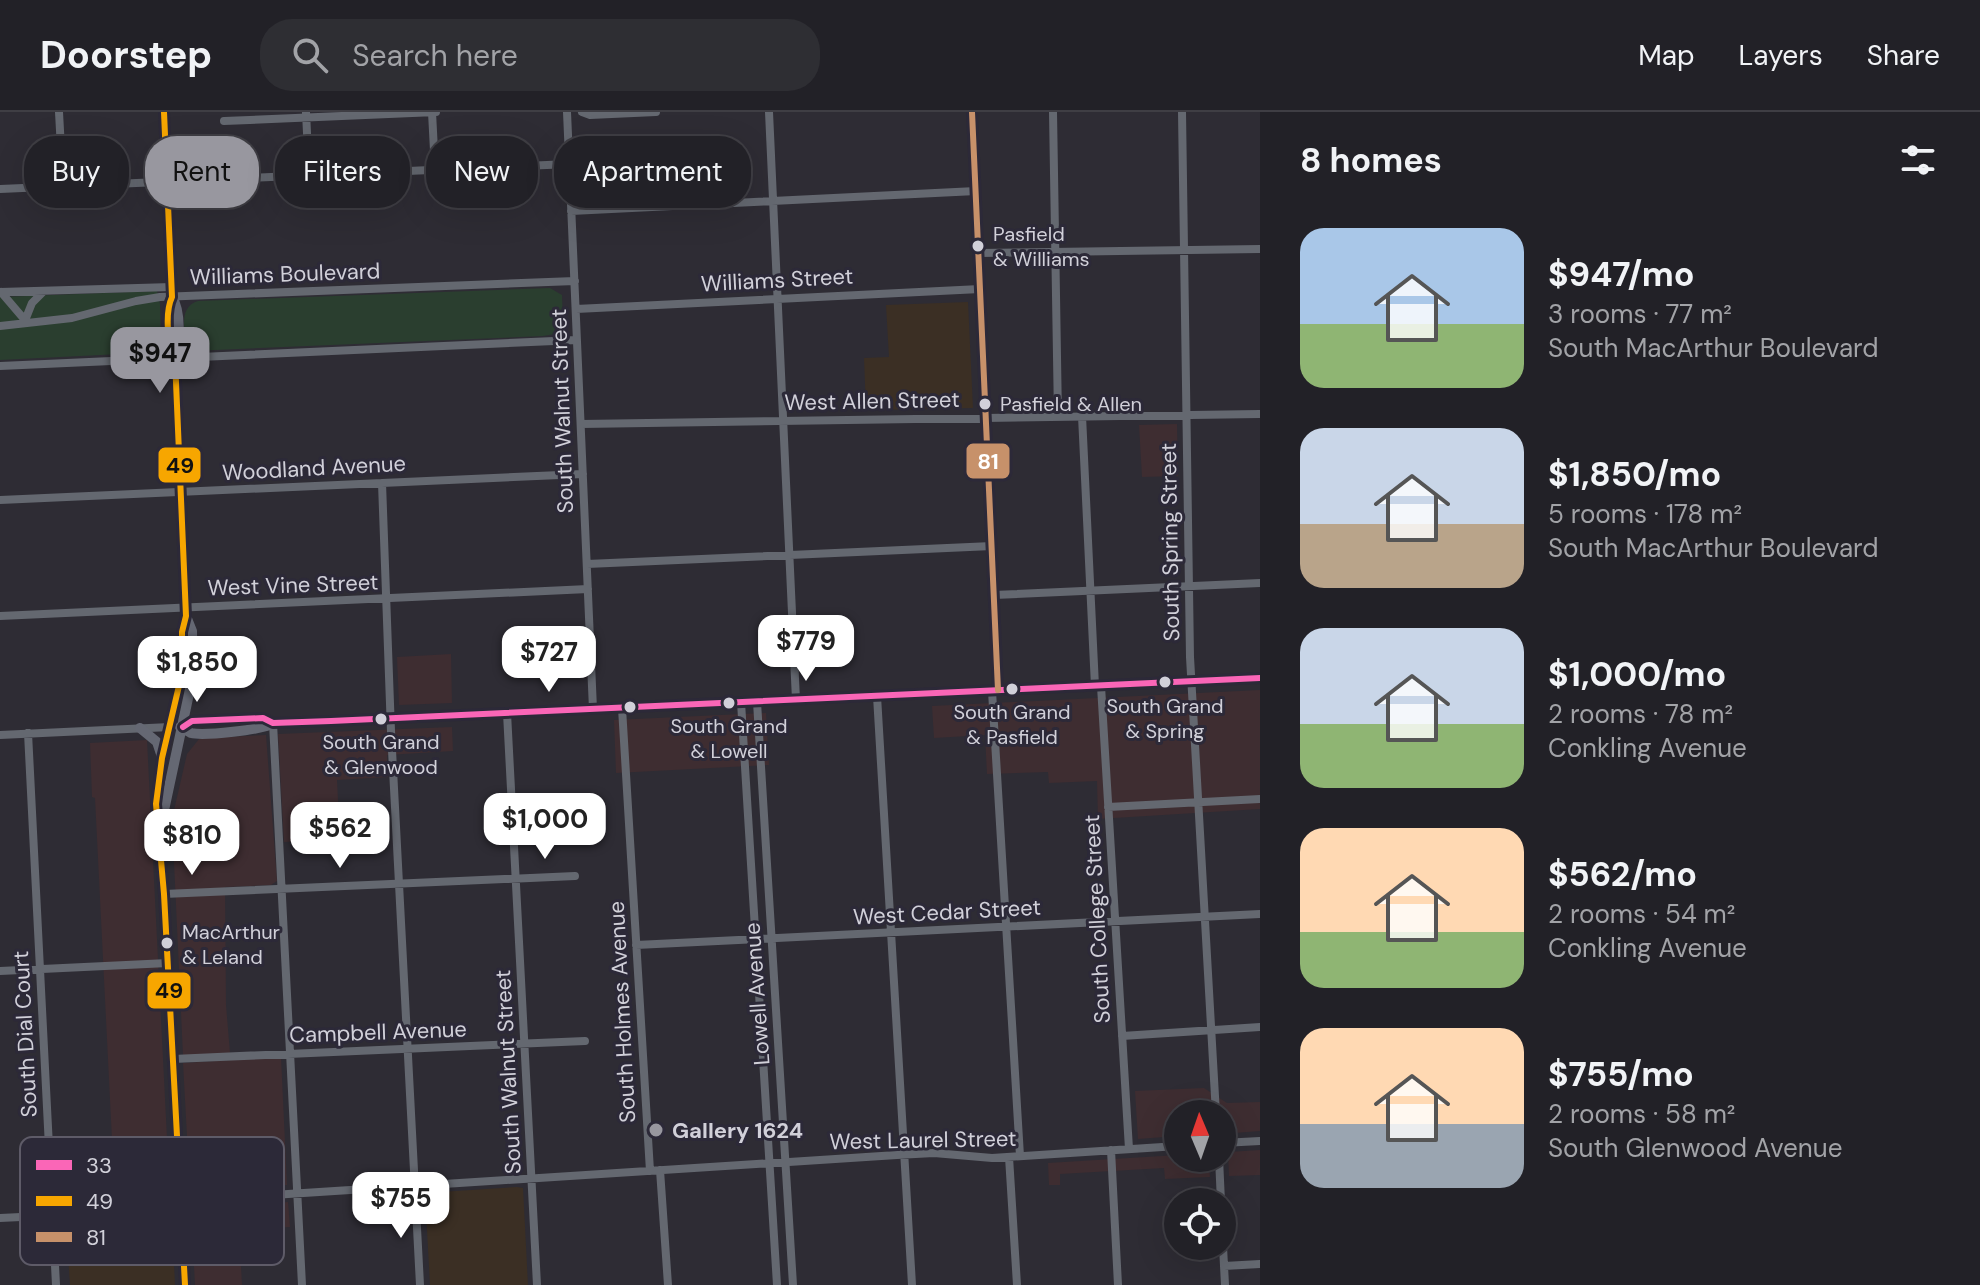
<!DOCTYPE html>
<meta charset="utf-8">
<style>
body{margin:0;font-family:"DM Sans",sans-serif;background:#2e2e33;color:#f1f3f6;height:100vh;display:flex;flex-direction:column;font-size:30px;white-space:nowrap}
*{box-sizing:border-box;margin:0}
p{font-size:26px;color:#a2a3a7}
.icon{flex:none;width:44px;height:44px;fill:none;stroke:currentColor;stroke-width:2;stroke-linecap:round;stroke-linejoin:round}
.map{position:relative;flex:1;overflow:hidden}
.drawer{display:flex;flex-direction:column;background:#222127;width:720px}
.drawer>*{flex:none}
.top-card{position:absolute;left:24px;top:24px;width:760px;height:72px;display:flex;gap:16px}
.needle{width:52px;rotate:358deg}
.tools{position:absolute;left:1164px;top:988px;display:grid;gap:16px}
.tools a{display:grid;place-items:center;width:72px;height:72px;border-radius:50%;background:#222127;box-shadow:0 8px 32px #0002,0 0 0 2px #3f3e44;font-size:40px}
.price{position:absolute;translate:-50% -68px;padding:0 18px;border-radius:16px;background:#fff;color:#222;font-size:26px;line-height:52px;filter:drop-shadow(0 2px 4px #0008)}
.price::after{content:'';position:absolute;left:50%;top:48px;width:24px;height:18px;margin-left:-12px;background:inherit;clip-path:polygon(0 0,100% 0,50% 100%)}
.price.active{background:#98979f;color:#111}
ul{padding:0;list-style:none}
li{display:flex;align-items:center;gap:24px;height:200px;padding:0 40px}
li span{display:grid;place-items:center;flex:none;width:224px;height:160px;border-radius:24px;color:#555}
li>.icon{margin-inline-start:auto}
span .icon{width:96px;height:96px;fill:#fffc;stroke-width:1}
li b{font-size:34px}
h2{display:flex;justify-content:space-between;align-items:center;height:96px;padding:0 40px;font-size:34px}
.chip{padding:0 28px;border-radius:32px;background:#222127;box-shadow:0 8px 32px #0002,0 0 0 2px #3f3e44;font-size:28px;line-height:72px}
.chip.active{background:#98979f;color:#111}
header{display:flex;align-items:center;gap:48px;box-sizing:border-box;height:112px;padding:0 40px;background:#222127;border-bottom:2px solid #3f3e44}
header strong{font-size:38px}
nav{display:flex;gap:44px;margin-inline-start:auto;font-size:28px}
.search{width:560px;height:72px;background:#2e2e33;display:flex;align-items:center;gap:20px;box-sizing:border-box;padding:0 28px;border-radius:32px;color:#a2a3a7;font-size:30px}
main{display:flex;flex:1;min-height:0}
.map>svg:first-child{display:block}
</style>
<header>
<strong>Doorstep</strong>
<div class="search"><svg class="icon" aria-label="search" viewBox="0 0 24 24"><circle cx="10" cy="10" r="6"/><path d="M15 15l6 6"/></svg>Search here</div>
<nav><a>Map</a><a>Layers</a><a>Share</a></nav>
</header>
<main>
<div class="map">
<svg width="1260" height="1173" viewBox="0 0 1260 1173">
<rect width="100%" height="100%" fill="#2e2c34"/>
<path fill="#3e2d31" d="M1177,312L1178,364L1142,365L1139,313Z
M451,542L452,591L399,593L397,545Z
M1260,578V697L1098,707L1097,669L1049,671L1048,660L987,662L985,623L934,626L932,594Z
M766,601L769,653L616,661L614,608Z
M452,615L453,639L387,643L388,665L337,668L340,727L284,730L278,622Z
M266,623L277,769L271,773L225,775L226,893L230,941L183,944L172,707L187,642L199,627L205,626Z
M147,628L170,1086L115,1088L95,686L92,685L90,631Z
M281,945L287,1073L190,1079L183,951Z
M1204,976L1227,991L1260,990V1019L1222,1022V1002H1178V1024L1138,1027L1135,979Z
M1260,1038V1063L1229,1064L1228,1040Z
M1178,1043V1046H1208L1210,1065L1165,1067L1164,1056L1060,1062V1073H1049L1048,1051Z
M288,1090L290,1115L239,1118L242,1173H195L191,1098Z"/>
<path fill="#3b2f24" d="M968,190L973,296L866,298L864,246L889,245L886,193Z
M517,1075L523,1076L528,1173H430L425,1081Z
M172,1110L175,1173H70L66,1114Z"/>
<path fill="#2a3e2f" d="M550,176L562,183L563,212L555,222L543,224L192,239L186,235C185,218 178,195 198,189Z
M157,179L160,192L161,240L0,248V185Z"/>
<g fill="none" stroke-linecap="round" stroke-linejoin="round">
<path stroke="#646870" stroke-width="8" d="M59,0L63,74
M306,0L309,63
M432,0L435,58
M567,0L593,597
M582,0L590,3L656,0
M769,0L796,588
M972,0L998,578
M1053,0L1058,305
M1182,0L1190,545L1216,1002
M224,9L436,0
M0,77L569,52
M571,99L976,79
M978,141L1260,137
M0,180L172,175
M1,180L24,207
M576,197L980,177
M24,211L32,191L44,179
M0,214L72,206L136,189L160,185L575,169
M0,254L577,228
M1082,304L1095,574
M581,312L1260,302
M382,371L391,619L420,1173
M0,388L583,362
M587,452L992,434
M994,483L1260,471
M0,504L588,477
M1101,574L1129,1037
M992,579L1020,1044
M877,584L912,1173
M741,590L777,1173
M757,590L793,1173
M622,596L650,1059
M507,601L537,1173
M273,611L302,1173
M28,621L56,1173
M0,623L170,615
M1108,695L1260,687
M164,782L575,764
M636,833L1260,802
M0,859L168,851
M1122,924L1260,915
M173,947L585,929
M1222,1031L1260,1029
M1111,1038L1118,1173
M1009,1045L1017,1173
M1219,1046L1221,1090
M660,1058L668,1173
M0,1106L167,1098L194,1089L288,1082L897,1043L934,1041L992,1046L1178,1034
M1222,1115L1225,1173
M1224,1154L1260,1152"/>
<path stroke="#656873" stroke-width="10" d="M164,0L172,185C165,200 167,232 175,247L186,504L182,520V561L162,646L156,692L164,782L185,1173
M172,185C181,199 180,231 175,247
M180,615C184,617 187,619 191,621C203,624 264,618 273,611
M183,615L192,609L263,606L273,611L331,609L1260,566
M140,616L157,630L162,645
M160,717L193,563L192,519L186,504"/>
<g stroke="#2c2938" stroke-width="12">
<path id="bus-1" d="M183,615L192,609L263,606L273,611L331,609L1260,566"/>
</g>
<g stroke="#2c2938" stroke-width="12">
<path id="bus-2" d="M164,0L172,185C165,200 167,232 175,247L186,504L182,520V561L162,646L156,692L164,782L185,1173"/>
</g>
<g stroke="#2c2938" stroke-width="12">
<path id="bus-3" d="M972,0L998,578"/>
</g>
<use href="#bus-1" stroke="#fa66b7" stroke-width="6"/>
<use href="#bus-2" stroke="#f7a600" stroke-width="6"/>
<use href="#bus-3" stroke="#c7916a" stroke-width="6"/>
</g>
<g fill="#d1d0d9" stroke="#2c2938" stroke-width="3">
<circle cx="978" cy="134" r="7"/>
<circle cx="985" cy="292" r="7"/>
<circle cx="1165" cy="570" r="7"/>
<circle cx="1012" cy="577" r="7"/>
<circle cx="729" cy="591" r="7"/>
<circle cx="630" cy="595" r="7"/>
<circle cx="381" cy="607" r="7"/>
<circle cx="167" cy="831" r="7"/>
</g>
<circle fill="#98979f" stroke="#2c2938" stroke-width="3" cx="656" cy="1018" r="8"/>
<g text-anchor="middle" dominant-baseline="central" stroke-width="6" stroke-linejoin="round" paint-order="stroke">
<g font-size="20" fill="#d1d0d9" stroke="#2c2938">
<text x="993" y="122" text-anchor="start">Pasfield<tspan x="993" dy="25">&amp; Williams</tspan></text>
<text x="1000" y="292" text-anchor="start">Pasfield &amp; Allen</text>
<text x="1165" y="594">South Grand<tspan x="1165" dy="25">&amp; Spring</tspan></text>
<text x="1012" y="600">South Grand<tspan x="1012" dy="25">&amp; Pasfield</tspan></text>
<text x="729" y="614">South Grand<tspan x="729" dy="25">&amp; Lowell</tspan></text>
<text x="381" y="630">South Grand<tspan x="381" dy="25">&amp; Glenwood</tspan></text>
<text x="182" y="820" text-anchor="start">MacArthur<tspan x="182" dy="25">&amp; Leland</tspan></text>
</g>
<g font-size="22" fill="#d1d0d9" stroke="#2c2938">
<text transform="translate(285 162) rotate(-2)">Williams Boulevard</text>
<text transform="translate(777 168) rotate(-3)">Williams Street</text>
<text transform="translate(872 289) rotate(-1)">West Allen Street</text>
<text transform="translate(562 299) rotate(-92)">South Walnut Street</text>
<text transform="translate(314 356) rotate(-3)">Woodland Avenue</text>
<text transform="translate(1170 430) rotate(-91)">South Spring Street</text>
<text transform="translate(293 473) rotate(-2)">West Vine Street</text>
<text transform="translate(947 800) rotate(-3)">West Cedar Street</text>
<text transform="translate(1097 807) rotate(-93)">South College Street</text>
<text transform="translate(757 882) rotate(-94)">Lowell Avenue</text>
<text transform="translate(622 900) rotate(-93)">South Holmes Avenue</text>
<text transform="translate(378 920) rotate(-2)">Campbell Avenue</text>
<text transform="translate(25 922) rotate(-93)">South Dial Court</text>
<text transform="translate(508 960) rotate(-93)">South Walnut Street</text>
<text transform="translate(923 1028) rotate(-1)">West Laurel Street</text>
</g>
<g font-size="22" font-weight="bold" fill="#d1d0d9" stroke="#2c2938" text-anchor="start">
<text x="672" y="1018">Gallery 1624</text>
</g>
</g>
<rect x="20" y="1025" width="264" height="128" rx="12" fill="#2c2938" stroke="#5e5b68" stroke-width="2"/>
<rect x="36" y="1048" width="36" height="10" fill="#fa66b7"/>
<rect x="36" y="1084" width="36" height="10" fill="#f7a600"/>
<rect x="36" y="1120" width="36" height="10" fill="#c7916a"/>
<g font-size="22" fill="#d1d0d9">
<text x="86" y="1061">33</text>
<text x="86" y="1097">49</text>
<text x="86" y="1133">81</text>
</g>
<g stroke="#2c2938" stroke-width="3">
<rect x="965" y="330" width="46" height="38" rx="8" fill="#c7916a"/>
<rect x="157" y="334" width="45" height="38" rx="8" fill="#f7a600"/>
<rect x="146" y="859" width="46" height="39" rx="8" fill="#f7a600"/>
</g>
<g font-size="22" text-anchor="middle" font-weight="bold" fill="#fff">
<text x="988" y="357">81</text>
</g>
<g font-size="22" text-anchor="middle" font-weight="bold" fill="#111">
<text x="180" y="361">49</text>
<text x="169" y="886">49</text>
</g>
</svg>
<div class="tools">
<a><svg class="needle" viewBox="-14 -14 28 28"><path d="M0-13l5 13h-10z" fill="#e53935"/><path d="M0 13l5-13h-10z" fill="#a2a3a7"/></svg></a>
<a><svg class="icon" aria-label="locate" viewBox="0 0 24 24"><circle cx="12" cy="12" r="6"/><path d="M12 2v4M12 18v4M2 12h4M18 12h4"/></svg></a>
</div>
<b class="price active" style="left:160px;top:283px">$947</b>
<b class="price" style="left:806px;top:571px">$779</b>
<b class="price" style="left:549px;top:582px">$727</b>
<b class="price" style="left:197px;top:592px">$1,850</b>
<b class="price" style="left:545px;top:749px">$1,000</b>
<b class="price" style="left:340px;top:758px">$562</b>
<b class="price" style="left:192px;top:765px">$810</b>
<b class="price" style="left:401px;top:1128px">$755</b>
<div class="top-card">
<a class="chip">Buy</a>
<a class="chip active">Rent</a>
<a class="chip">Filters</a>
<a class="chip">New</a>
<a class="chip">Apartment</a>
</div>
</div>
<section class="drawer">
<h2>8 homes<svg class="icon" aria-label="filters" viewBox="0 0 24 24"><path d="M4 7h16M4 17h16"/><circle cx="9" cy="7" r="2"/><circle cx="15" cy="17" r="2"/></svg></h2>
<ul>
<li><span style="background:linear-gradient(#a9c7e8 60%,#8fb573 0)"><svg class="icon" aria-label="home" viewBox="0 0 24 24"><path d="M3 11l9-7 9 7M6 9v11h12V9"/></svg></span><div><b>$947/mo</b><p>3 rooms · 77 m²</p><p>South MacArthur Boulevard</p></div></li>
<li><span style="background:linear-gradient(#c9d6e8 60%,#b9a48a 0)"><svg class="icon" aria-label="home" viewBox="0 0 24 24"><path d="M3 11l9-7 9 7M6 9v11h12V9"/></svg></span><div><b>$1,850/mo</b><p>5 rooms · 178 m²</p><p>South MacArthur Boulevard</p></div></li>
<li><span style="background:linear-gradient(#c9d6e8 60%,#8fb573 0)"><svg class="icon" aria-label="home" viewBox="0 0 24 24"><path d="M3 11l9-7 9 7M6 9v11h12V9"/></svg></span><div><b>$1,000/mo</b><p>2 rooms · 78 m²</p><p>Conkling Avenue</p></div></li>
<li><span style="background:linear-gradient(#ffd9b3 65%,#8fb573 0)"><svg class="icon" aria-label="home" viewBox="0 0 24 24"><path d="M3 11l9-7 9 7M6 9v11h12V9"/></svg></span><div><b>$562/mo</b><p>2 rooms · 54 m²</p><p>Conkling Avenue</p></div></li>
<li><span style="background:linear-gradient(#ffd9b3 60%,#9aa5b1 0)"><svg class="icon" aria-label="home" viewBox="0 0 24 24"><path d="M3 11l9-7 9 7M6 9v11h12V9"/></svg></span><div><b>$755/mo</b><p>2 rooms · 58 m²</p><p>South Glenwood Avenue</p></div></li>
</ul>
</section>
</main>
